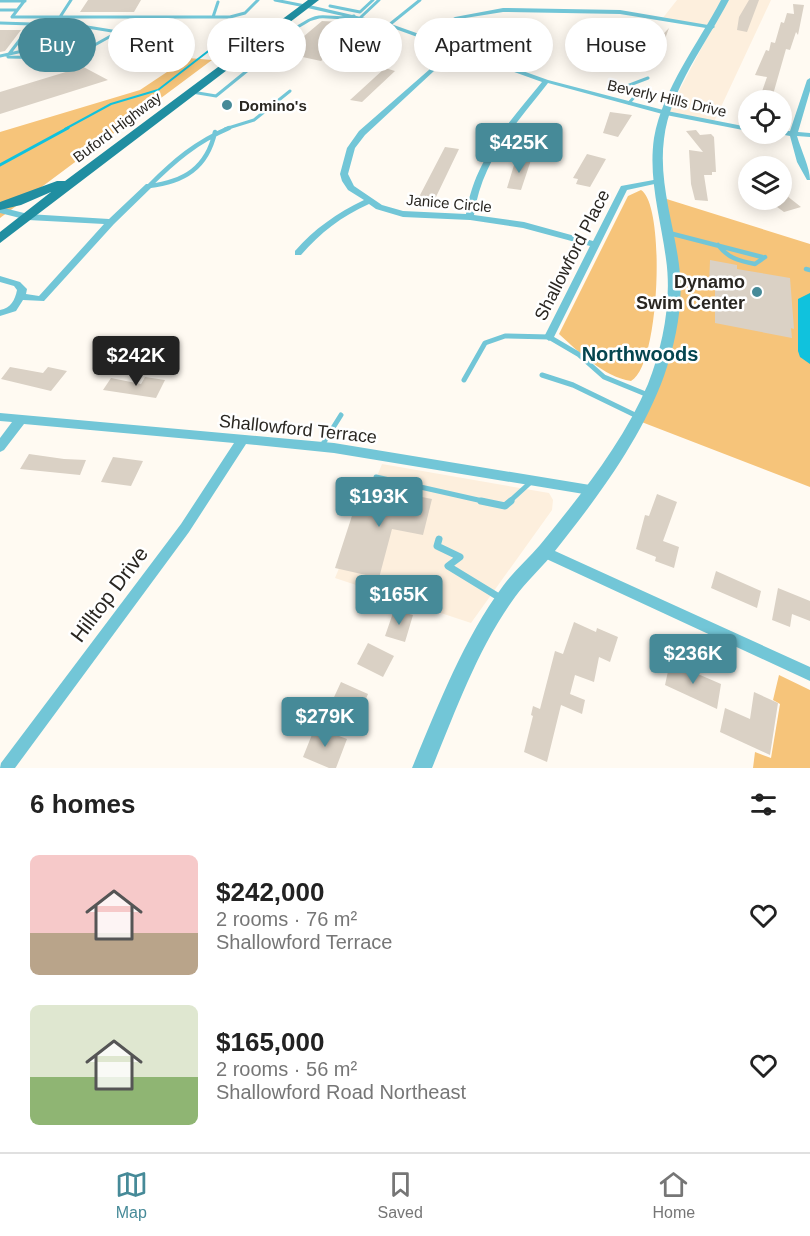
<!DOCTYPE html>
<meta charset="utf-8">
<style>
body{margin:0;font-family:Helvetica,sans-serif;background:#f6f6f6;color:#222;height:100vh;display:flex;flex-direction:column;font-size:22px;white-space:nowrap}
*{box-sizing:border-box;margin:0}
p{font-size:20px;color:#767676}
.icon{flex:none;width:33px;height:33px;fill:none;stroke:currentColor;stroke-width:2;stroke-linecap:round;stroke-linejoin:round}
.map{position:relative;height:768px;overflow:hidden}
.drawer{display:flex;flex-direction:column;background:#fff;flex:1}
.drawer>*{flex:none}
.hud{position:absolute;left:18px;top:18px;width:774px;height:54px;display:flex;gap:12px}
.tools{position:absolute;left:738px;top:90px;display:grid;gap:12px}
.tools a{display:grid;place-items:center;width:54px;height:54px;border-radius:50%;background:#fff;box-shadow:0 3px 15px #0003;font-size:30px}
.price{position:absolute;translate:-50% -51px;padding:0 14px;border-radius:6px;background:#468a98;color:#fff;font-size:20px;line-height:39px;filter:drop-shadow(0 2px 3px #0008)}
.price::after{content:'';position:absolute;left:50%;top:36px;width:18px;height:14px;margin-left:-9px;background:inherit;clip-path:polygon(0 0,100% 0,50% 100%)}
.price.selected{background:#222;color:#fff}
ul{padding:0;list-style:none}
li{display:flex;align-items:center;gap:18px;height:150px;padding:0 30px}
li span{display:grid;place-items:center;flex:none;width:168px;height:120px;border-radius:9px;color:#555}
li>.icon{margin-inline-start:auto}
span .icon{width:72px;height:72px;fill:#fffc;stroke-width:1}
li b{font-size:26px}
h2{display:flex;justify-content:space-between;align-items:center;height:72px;padding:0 30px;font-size:26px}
.tag{padding:0 21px;border-radius:27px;background:#fff;box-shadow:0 3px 15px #0003;font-size:21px;line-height:54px}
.tag.selected{background:#468a98;color:#fff}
.tabs{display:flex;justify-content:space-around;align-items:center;height:84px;border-top:2px solid #e0e0e0;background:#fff;font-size:16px;color:#767676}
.tabs a{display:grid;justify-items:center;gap:3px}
.tabs .selected{color:#468a98}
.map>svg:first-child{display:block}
</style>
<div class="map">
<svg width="810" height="768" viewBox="0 0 810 768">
<rect width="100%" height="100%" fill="#fffaf2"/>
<path fill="#fdefdd" d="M677,0H771L713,124L667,114L712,28L662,19Z
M382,464L549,493L553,500L552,510L471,623L335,578Z"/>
<path fill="#f6c47a" d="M188,58L212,60L0,218V132L140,90Z
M641,190C666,205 660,366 631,381C604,377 579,352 559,334L628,196Z
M657,196L810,244V487L639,421L663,346L672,267Z
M779,675L810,690V768H753L755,752L771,758L780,704L773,700Z"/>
<path fill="#10c2dd" d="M810,293V364L800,357L798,351V299Z"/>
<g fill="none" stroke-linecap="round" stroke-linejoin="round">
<path stroke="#10c2dd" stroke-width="2" d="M65,129L111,104L158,90L211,49"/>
<path stroke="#10c2dd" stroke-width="3" d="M0,165L68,128"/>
</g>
<path fill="#dad1c5" d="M88,0H141L134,12H80Z
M749,0H759L747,32L737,30L739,17Z
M793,4L804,5L798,35L796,32L790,50L786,49L772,98L770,100H759L767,77L755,75L766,50L769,51L771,42L775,43L781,22L784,23L787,13L794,14Z
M322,21L342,22L339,23L358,27L356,29L361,30L352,40L356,44L370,32L384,34L369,50L336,47L321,61L284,53Z
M669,28L655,66L645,64L650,48Z
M0,30H21L5,51L0,52Z
M76,63L108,80L0,114V92L69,71L64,68Z
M385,68L395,71L362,102L350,100Z
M610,112L632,115L618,137L603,133Z
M696,130L700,135L711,134L714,137L716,172H712V175H704L708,201L695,200L691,184L689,150L703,152L686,131Z
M445,147L459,149L435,199L419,197Z
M587,154L606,159L590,187L576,184L578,179L573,178Z
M519,157L531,160L521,190L507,188L514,165Z
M782,192L801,207L784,212L773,204L782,202Z
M710,260L737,265V269L790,278L794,329L791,328L792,338L715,323V287L709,286Z
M10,367L43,373L48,367L67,371L51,391L1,379Z
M145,377L165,380L156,398L103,390L111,378L141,384Z
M29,454L64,459L86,460L80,475L20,469Z
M113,457L143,461L131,486L101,482Z
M362,485L432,499L423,535L392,529L379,578L335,568Z
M657,494L677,502L663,541L679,547L674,568L655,561L656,557L636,549L645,515L649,516Z
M716,571L761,591L757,608L711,588Z
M778,588L810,601V621L792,614L790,627L772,620Z
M394,610L413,615L405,642L385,636Z
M574,622L596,632L597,628L618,637L610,662L599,657L594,682L575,675L570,694L585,700L582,714L561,705L547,762L524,752L533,716L531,715L533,706L540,709L555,651L563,654Z
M368,643L394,656L383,677L357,664Z
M670,662L721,684L717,709L665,685Z
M341,682L368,694L357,720L329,708Z
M754,692L778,703L770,755L720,732L725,708L750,719Z
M315,727L347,739L336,768H329L303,757Z"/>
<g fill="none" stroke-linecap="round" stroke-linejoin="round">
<path stroke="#72c6d7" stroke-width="3" d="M25,0L12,17H230L245,13L258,0
M275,0L305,6
M0,1H25
M330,6L360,12L373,0
M0,10H17
M60,17L71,0
M213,17L218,2
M361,17L379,0
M0,23L32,24L9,54
M389,25L420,0
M277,27C305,32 300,20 319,17C331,16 342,20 354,16
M356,40L376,21
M252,45L273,50L284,42L264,36
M0,56L59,43L91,47L118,32L75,25L47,28L33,44V48
M8,57L57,58
M192,92L216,96L264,57L243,53
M629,103L636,95L627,86L648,78
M225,129L254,120L290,91"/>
<path stroke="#72c6d7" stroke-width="4.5" d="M149,186C174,161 196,142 229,128
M149,186C184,182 207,168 215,132
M669,233L762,257
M718,245C728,258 739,261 755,264L765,257
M806,269L810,270"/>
<path stroke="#72c6d7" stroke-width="5" d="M542,375L573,385L637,416
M464,380L485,343L505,336L549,337L578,354L604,377L648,395
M321,447L341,415
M376,477L487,502
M509,502L532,481"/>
<path stroke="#72c6d7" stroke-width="7" d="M481,501L505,506L511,501
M439,539L437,546L460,557L448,566L502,599"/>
<path fill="#72c6d7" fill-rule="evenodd" d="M305,4L391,24L422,35L455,17L503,8L620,10L714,26L715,27L712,29L620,14L503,12L459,19L427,37L548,80L667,111L748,127V131L666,115L548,83C515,125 482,160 474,215L524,222L593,241L621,186L659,179L663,181L659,183L627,190L554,337L549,341L544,337L590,246L523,228L470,220L403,217L376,209L369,204C342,216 320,233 301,255H295V251C314,229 337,213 364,200L348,190L342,181L340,174L347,148L359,131L430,69L456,51L387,26L303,7V5ZM462,53L542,82C509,122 474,161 466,214L403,211L382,205L354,186L348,174L355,148L365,135L434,71Z
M810,78V91L798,132L810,133V137L797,136C801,150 810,168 810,180H807L797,162L790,136L779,134H782V131H790L807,80Z
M146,184H149L153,186L114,224L44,301L23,300L16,311L0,316V310C11,308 15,300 17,290L14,286L0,282V276L20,282L27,289L26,294L39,296L104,224L28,220L0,213V207L28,214L109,219Z
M0,413L334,443L590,485L594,486L596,490L594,494L590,495L334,453L246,444L189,532L15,768H0L1,763L181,524L234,443L24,424L4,450L0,452V438L12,422L0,421Z
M544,546L810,667V681L540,556L538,552L540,548Z"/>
<path fill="#72c6d7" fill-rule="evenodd" d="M721,0H729C706,44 670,89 664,139C658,185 676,229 680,274C683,307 675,345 664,376C640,442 594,502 551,556C539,570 526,582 515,597C478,648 456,710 432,768H412C438,706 463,640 503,586C514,571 528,559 540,545C580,496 623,443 648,384C663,346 672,300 666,259C661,220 648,179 654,138C663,88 698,44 721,0Z"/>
<path fill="#208ea1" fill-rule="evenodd" d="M308,0H319L0,243V232L51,192L21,205L0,210V202L57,181H65Z"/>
</g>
<g fill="#468a98" stroke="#fff" stroke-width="2">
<circle cx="227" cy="105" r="6"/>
<circle cx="757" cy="292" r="6"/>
</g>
<g text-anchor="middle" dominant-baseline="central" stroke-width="5" stroke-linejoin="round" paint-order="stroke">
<g font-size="15" fill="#2a2722" stroke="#fff">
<text transform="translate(667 98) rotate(13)">Beverly Hills Drive</text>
<text transform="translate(117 127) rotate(-37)">Buford Highway</text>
<text transform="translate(449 203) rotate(5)">Janice Circle</text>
</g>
<g font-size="15" font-weight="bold" fill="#2a2722" stroke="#fff" text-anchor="start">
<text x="239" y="105">Domino's</text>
</g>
<g font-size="18" fill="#2a2722" stroke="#fff">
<text transform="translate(572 255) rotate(-63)">Shallowford Place</text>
<text transform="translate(298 429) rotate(6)">Shallowford Terrace</text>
</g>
<g font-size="18" font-weight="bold" fill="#2a2722" stroke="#fff" text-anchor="end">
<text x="745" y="282">Dynamo<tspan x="745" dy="21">Swim Center</tspan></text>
</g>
<g font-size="20" font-weight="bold" fill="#05454f" stroke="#fff">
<text x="640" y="354">Northwoods</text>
</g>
<g font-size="21" fill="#2a2722" stroke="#fff">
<text transform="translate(109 594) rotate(-53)">Hilltop Drive</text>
</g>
</g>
</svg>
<div class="tools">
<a><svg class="icon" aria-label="locate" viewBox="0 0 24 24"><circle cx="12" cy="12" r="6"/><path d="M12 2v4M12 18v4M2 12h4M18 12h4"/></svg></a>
<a><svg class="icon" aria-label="layers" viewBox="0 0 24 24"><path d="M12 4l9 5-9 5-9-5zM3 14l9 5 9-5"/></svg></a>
</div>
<b class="price" style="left:519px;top:174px">$425K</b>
<b class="price selected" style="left:136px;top:387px">$242K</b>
<b class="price" style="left:379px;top:528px">$193K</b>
<b class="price" style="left:399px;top:626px">$165K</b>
<b class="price" style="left:693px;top:685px">$236K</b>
<b class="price" style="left:325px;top:748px">$279K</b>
<div class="hud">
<a class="tag selected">Buy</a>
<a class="tag">Rent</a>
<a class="tag">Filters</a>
<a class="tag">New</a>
<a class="tag">Apartment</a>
<a class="tag">House</a>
</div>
</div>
<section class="drawer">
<h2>6 homes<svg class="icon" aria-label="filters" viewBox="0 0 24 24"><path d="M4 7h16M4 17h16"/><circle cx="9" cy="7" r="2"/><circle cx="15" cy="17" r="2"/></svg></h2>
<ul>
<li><span style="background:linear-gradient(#f6c9c9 65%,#b9a48a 0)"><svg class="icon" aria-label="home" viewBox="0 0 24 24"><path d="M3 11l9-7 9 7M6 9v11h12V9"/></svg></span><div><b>$242,000</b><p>2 rooms · 76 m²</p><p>Shallowford Terrace</p></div><svg class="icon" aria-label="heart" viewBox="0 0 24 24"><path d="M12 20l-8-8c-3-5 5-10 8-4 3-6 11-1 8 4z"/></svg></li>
<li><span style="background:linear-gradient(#dfe7d0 60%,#8fb573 0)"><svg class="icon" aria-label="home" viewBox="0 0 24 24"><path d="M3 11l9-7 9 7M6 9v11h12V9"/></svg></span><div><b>$165,000</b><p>2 rooms · 56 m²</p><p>Shallowford Road Northeast</p></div><svg class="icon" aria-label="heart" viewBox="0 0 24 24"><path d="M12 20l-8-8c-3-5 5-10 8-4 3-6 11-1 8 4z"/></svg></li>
</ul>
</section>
<nav class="tabs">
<a class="selected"><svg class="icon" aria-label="map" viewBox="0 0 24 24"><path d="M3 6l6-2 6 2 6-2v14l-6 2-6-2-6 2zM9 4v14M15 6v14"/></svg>Map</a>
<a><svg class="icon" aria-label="saved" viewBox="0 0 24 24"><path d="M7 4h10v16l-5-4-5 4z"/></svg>Saved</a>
<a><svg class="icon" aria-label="home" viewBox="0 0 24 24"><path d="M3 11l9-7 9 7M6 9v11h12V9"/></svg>Home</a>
</nav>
